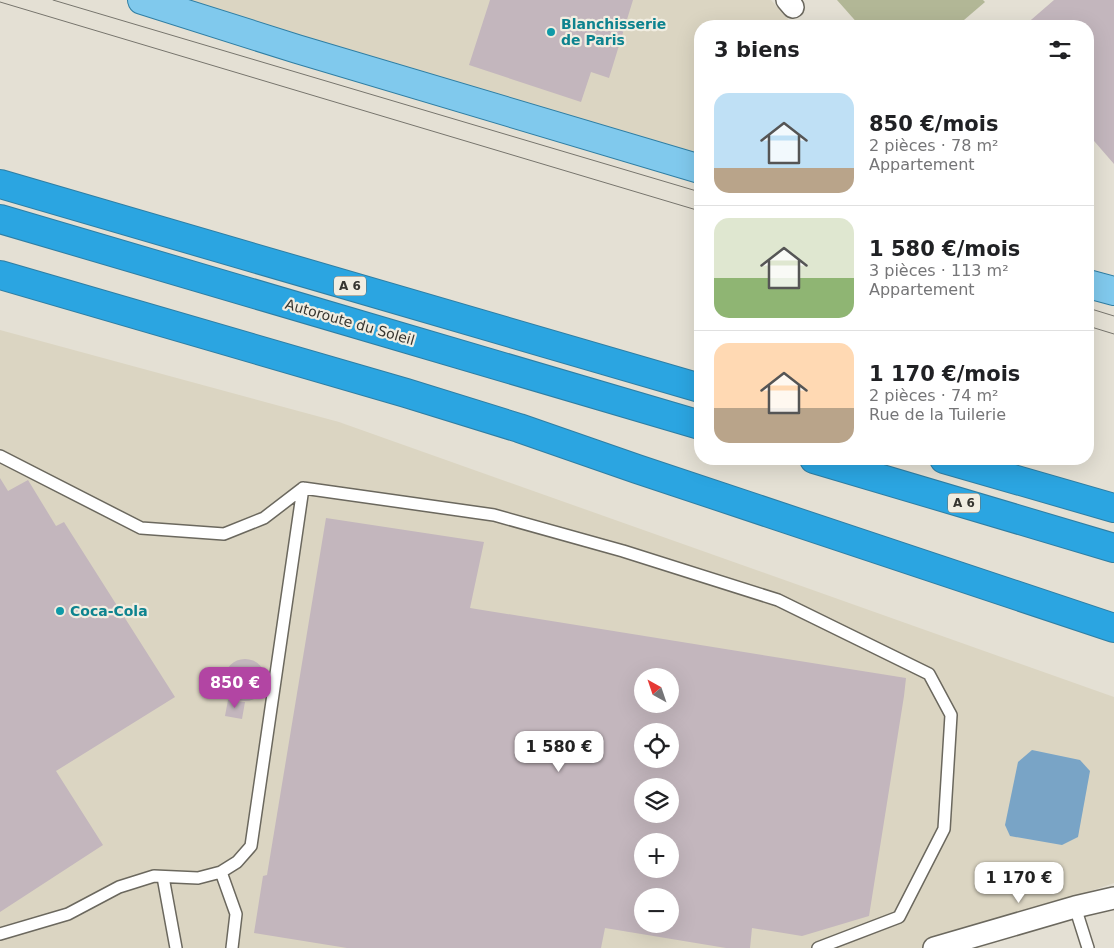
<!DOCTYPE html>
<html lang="fr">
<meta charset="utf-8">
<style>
body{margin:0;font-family:"DejaVu Sans",sans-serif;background:#f6f6f6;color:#202124;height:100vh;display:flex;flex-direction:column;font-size:19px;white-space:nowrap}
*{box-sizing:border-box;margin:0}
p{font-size:16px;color:#757577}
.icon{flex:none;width:28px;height:28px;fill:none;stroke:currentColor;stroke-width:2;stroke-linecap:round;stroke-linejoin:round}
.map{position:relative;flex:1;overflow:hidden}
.panel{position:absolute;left:694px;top:20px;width:400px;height:445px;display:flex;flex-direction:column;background:#fff;border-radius:20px;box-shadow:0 5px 20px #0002}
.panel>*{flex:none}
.needle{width:32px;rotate:320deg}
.fabs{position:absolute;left:634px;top:668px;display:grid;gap:10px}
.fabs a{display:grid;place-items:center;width:45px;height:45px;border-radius:50%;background:#fff;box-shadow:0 5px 20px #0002;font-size:25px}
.price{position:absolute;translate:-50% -42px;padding:0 11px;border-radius:10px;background:#fff;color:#222;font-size:16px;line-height:32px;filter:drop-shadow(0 1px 2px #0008)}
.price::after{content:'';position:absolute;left:50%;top:30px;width:15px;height:11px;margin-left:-8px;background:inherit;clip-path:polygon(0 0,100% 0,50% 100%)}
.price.selected{background:#b245a3;color:#fff}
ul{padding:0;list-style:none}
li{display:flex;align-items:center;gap:15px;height:125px;padding:0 20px}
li+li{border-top:1px solid #e0e0e0}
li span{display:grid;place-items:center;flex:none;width:140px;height:100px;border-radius:15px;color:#555}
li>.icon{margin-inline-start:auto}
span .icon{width:60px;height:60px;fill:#fffc;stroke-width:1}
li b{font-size:21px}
h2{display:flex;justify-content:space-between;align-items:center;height:60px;padding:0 20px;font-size:21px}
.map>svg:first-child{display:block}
</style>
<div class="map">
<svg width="1114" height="948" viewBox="0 0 1114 948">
<rect width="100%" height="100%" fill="#e4e0d4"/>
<path fill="#dbd5c2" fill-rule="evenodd" d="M182,0H771L794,26H700V157Z
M0,330L339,422L1114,697V883L925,948H0ZM642,676H670V704H642ZM642,731H670V759H642ZM642,786H670V814H642ZM642,841H670V869H642ZM642,896H670V924H642Z"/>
<path fill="#b2b796" d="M837,0H983L985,2L957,26H860Z"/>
<path fill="#79a4c6" d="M1032,750L1080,760L1090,771L1078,837L1062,845L1010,836L1005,825L1018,762Z"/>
<path fill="#c3b6bd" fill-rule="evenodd" d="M490,0H633L609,78L591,72L581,102L469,65Z
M1054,0H1114V164L1088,134V26H1024Z
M0,478L8,491L28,480L56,526L64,522L175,697L56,771L103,845L0,912Z
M326,518L484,542L470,608L906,678L904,696L869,916L802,936L752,928L750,948H726L605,928L601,948H347L254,933L263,876L267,875ZM642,676H670V704H642ZM642,731H670V759H642ZM642,786H670V814H642ZM642,841H670V869H642ZM642,896H670V924H642Z
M224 680a21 21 0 1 1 42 0a21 21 0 1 1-42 0Z
M228,700L245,702L242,719L225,716Z"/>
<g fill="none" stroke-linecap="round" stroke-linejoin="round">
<g stroke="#6b685e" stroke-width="14">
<path id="lane" d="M0,456L141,528L224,534L264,518L303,488L494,515L623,551L778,600L929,674L951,715L944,829L899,917L818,948
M221,872L236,914L232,948
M163,877L176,948
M1075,907L1088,948
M0,934L68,914L119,887L154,876L198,878L221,872L237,862L251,846L303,488"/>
</g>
<g stroke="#6b685e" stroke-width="24">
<path id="street" d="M787,0L793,7
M934,948L1075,907L1114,898"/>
</g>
<g stroke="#2f7ea3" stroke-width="30">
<path id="primary" d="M142,0L297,49L700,169
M1088,284L1114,291"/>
</g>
<g stroke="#2f7ea3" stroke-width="30">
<path id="highway" d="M0,184L700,388
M0,219L700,425
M0,275L406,393L519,428L637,469L1114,628
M814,459L1114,548
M944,459L1114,508"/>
</g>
<use href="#lane" stroke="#fff" stroke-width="11"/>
<use href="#street" stroke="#fff" stroke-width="21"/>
<use href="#primary" stroke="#80c9ed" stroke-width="28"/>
<use href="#highway" stroke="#2ba5e1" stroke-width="28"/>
<path stroke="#77756d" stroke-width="1" d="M53,0L700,192
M0,2L700,211
M1088,308L1114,316
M1088,326L1114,334"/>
</g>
<g fill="#0f9aa8" stroke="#f1ede1" stroke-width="2">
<circle cx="551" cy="32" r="5"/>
<circle cx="60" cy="611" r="5"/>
</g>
<g text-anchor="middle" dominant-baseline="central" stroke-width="4.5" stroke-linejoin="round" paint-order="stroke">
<g fill="#f1ede1" stroke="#6e6c65" stroke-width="1">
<rect x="334" y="276.5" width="32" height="19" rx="4"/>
<rect x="948" y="493.5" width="32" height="19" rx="4"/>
</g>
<g font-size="12" font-weight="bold" fill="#363530">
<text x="350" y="286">A 6</text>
<text x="964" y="503">A 6</text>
</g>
<g font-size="14" font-weight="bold" fill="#0d838f" stroke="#f1ede1" text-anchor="start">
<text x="561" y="24">Blanchisserie<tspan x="561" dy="16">de Paris</tspan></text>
<text x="70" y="611">Coca-Cola</text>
</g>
<g font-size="14" fill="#363530" stroke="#f1ede1">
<text transform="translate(350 322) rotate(16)">Autoroute du Soleil</text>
</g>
</g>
</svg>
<div class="fabs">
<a><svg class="needle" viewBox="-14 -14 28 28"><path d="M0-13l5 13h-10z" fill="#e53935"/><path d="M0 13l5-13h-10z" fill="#757577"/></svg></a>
<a><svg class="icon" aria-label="locate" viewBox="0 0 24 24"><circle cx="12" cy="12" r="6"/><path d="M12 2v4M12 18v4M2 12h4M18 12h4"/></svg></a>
<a><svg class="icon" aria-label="layers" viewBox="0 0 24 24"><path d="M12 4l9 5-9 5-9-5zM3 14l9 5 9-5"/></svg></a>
<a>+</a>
<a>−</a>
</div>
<b class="price selected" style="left:235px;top:709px">850 €</b>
<b class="price" style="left:559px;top:773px">1 580 €</b>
<b class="price" style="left:1019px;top:904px">1 170 €</b>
<section class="panel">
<h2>3 biens<svg class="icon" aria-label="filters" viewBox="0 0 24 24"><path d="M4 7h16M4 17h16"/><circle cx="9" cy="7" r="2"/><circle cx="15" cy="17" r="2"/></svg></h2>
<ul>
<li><span style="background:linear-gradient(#bfe0f5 75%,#b9a48a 0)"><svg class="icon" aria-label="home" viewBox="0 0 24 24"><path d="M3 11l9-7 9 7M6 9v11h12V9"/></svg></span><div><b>850 €/mois</b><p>2 pièces · 78 m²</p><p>Appartement</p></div></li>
<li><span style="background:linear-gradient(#dfe7d0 60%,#8fb573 0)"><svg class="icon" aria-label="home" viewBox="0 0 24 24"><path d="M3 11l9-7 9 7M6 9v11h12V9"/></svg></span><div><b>1 580 €/mois</b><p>3 pièces · 113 m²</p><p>Appartement</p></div></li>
<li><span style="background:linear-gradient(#ffd9b3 65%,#b9a48a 0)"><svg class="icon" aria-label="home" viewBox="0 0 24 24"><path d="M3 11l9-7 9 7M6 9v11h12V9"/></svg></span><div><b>1 170 €/mois</b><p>2 pièces · 74 m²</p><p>Rue de la Tuilerie</p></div></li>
</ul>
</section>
</div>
